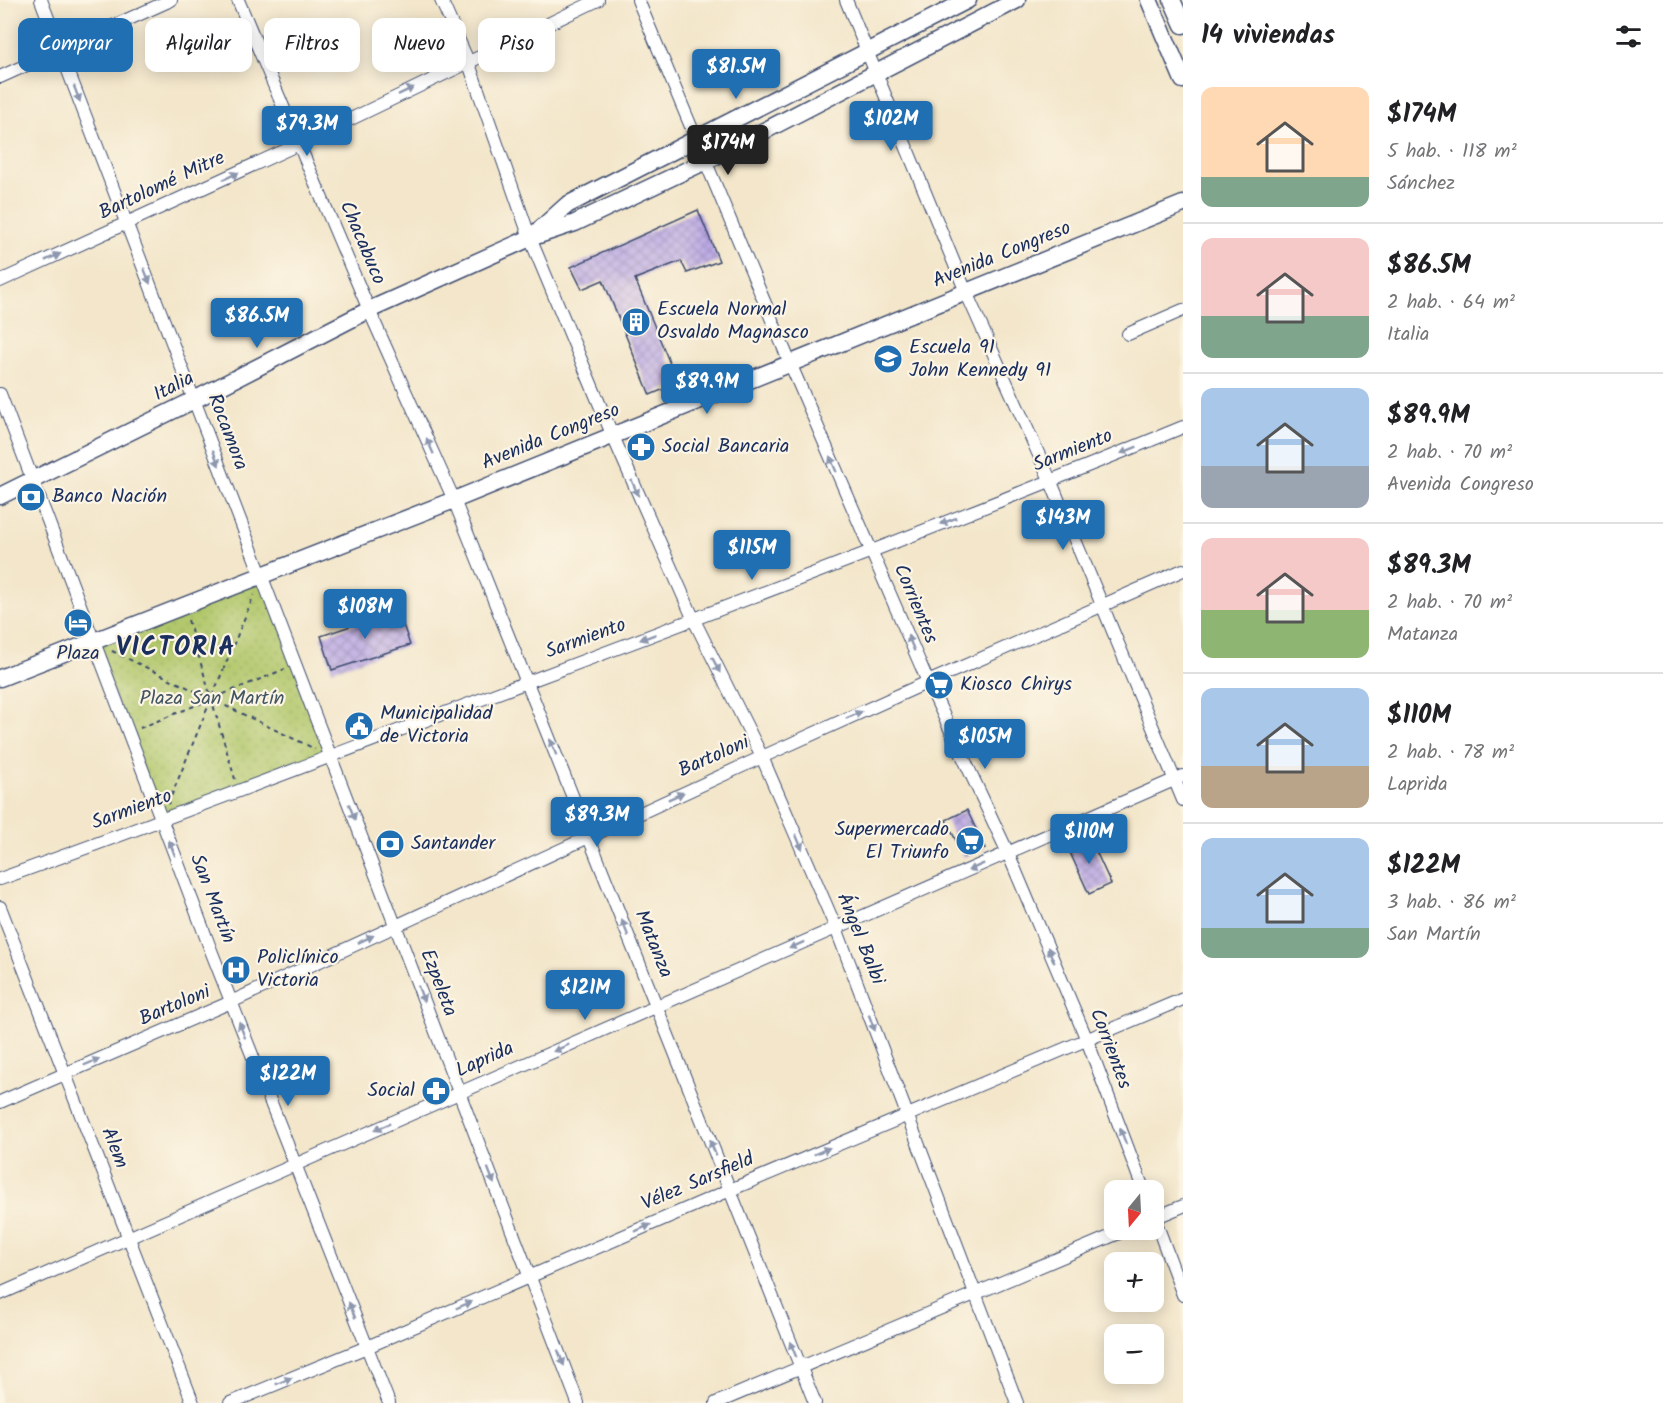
<!DOCTYPE html>
<html lang="es">
<meta charset="utf-8">
<style>
body{margin:0;font-family:Kalam,sans-serif;background:#f6f6f6;color:#202124;height:100vh;display:flex;flex-direction:column;font-size:22px;white-space:nowrap}
*{box-sizing:border-box;margin:0}
p{font-size:20px;color:#757577}
.icon{flex:none;width:33px;height:33px;fill:none;stroke:currentColor;stroke-width:2;stroke-linecap:round;stroke-linejoin:round}
.map{position:relative;flex:1;overflow:hidden}
.side{display:flex;flex-direction:column;background:#fff;width:480px}
.side>*{flex:none}
.guide{position:absolute;left:18px;top:18px;width:570px;height:54px;display:flex;gap:12px}
.needle{width:39px;rotate:198deg}
.buttons{position:absolute;left:1104px;top:1180px;display:grid;gap:12px}
.buttons a{display:grid;place-items:center;width:60px;height:60px;border-radius:12px;background:#fff;box-shadow:0 3px 15px #0003;font-size:30px}
.price{position:absolute;translate:-50% -51px;padding:0 14px;border-radius:6px;background:#1f6fb2;color:#fff;font-size:20px;line-height:39px;filter:drop-shadow(0 2px 3px #0008)}
.price::after{content:'';position:absolute;left:50%;top:36px;width:18px;height:14px;margin-left:-9px;background:inherit;clip-path:polygon(0 0,100% 0,50% 100%)}
.price.active{background:#222;color:#fff}
ul{padding:0;list-style:none}
li{display:flex;align-items:center;gap:18px;height:150px;padding:0 18px}
li+li{border-top:2px solid #e0e0e0}
li span{display:grid;place-items:center;flex:none;width:168px;height:120px;border-radius:12px;color:#555}
li>.icon{margin-inline-start:auto}
span .icon{width:72px;height:72px;fill:#fffc;stroke-width:1}
li b{font-size:26px}
h2{display:flex;justify-content:space-between;align-items:center;height:72px;padding:0 18px;font-size:26px}
.chip{padding:0 21px;border-radius:12px;background:#fff;box-shadow:0 3px 15px #0003;font-size:21px;line-height:54px}
.chip.active{background:#1f6fb2;color:#fff}
main{display:flex;flex:1;min-height:0}
.map>svg:first-child{display:block}
</style>
<main>
<div class="map">
<svg width="1183" height="1403" viewBox="0 0 1183 1403">
<defs>
<pattern id="park-dots" width="8" height="8" patternUnits="userSpaceOnUse" patternTransform="scale(1.5)"><rect width="8" height="8" fill="#b2c86c"/><path d="M2 2h.1M6 6h.1" fill="none" stroke="#98ac60" stroke-width="1.8" stroke-linecap="round"/></pattern>
<pattern id="building-cross-hatch" width="8" height="8" patternUnits="userSpaceOnUse" patternTransform="scale(1.5)"><rect width="8" height="8" fill="#baa7e4"/><path d="M0 0l8 8M0 8l8-8" fill="none" stroke="#9688bc"/></pattern>
</defs>
<rect width="100%" height="100%" fill="#fcf5e5"/>
<filter id="ink" filterUnits="userSpaceOnUse"><feTurbulence type="fractalNoise" baseFrequency=".0167" numOctaves="2"/><feDisplacementMap in="SourceGraphic" scale="12" xChannelSelector="R" yChannelSelector="G"/><feConvolveMatrix kernelMatrix="1 2 1 2 8 2 1 2 1" color-interpolation-filters="sRGB"/></filter>
<filter id="wash" filterUnits="userSpaceOnUse"><feTurbulence type="fractalNoise" baseFrequency=".008" numOctaves="4" result="noise"/><feDisplacementMap in="SourceGraphic" scale="24" xChannelSelector="R" yChannelSelector="G"/><feGaussianBlur stdDeviation="1.35" result="paint"/><feColorMatrix in="noise" values="0 0 0 0 0 0 0 0 0 0 0 0 0 0 0 0 0 1.4 0 .05"/><feComposite in="paint" operator="in"/></filter>
<g filter="url(#wash)">
<rect width="100%" height="100%" fill="#f3e6ca"/>
<path fill="url(#park-dots)" stroke="#667c65" stroke-width="1.5" d="M262,576L331,757L162,820L94,642Z"/>
<g id="blocks">
<path fill="url(#building-cross-hatch)" d="M698,210L719,261L687,273L681,261L635,279L675,376L672,377L676,384L650,395L603,280L582,289L571,267Z
M398,610L410,645L332,670L321,636Z
M967,810L985,848L964,857L946,820Z
M1089,836L1111,884L1089,894L1067,846Z"/>
</g>
</g>
<g filter="url(#ink)">
<use href="#blocks" fill-opacity="0" stroke="#3b4a6e" stroke-width="1.5"/>
<g fill="none" stroke-linecap="round" stroke-linejoin="round">
<g stroke="#3b4a6e" stroke-width="14">
<path id="street" d="M41,0L578,1403
M238,0L369,310L454,500L815,1403
M441,0L468,61L530,238L612,434L694,620L762,757L836,928L1017,1403
M638,0L790,363L928,682L1008,853L1087,1040L1144,1191
M846,0L966,292L1051,482L1183,800
M0,77L171,0
M0,281L299,144L598,0
M1128,334L1183,310
M0,394L212,953L389,1403
M0,879C178,815 354,747 530,681C749,599 967,516 1183,427
M0,907L193,1403
M0,1102L231,1002L762,757L928,682L1183,570
M1154,1217L1183,1295
M1154,1218L1183,1206
M0,1294L1183,776
M230,1403L367,1347L730,1190L1183,999
M716,1403L1126,1230"/>
</g>
<g stroke="#3b4a6e" stroke-width="19">
<path id="secondary" d="M1149,0L1183,80
M1172,0L1183,25
M537,232L567,205L968,0
M0,496L194,400L369,310L530,238L575,223L706,161L1017,0
M0,678L454,500L1183,204"/>
</g>
<path stroke="#3b4a6e" stroke-width="2" stroke-dasharray="4.5 4.5" stroke-linecap="butt" d="M188,620L235,779
M112,651L315,749
M140,728L285,669
M168,804L254,595"/>
<use href="#street" stroke="#fff" stroke-width="12"/>
<use href="#secondary" stroke="#fff" stroke-width="16"/>
</g>
<defs><path id="oneway-solid" d="M-6-.8H1V-3.2L6.5 0L1 3.2V.8H-6Z" transform="scale(1.5)"/></defs>
<g fill="#8d97ae">
<use href="#oneway-solid" transform="translate(406 91) rotate(-26)"/>
<use href="#oneway-solid" transform="translate(77 94) rotate(69)"/>
<use href="#oneway-solid" transform="translate(231 176) rotate(-25)"/>
<use href="#oneway-solid" transform="translate(53 257) rotate(-24)"/>
<use href="#oneway-solid" transform="translate(147 276) rotate(69)"/>
<use href="#oneway-solid" transform="translate(430 446) rotate(-114)"/>
<use href="#oneway-solid" transform="translate(1129 450) rotate(158)"/>
<use href="#oneway-solid" transform="translate(216 458) rotate(69)"/>
<use href="#oneway-solid" transform="translate(833 464) rotate(-113)"/>
<use href="#oneway-solid" transform="translate(635 488) rotate(66)"/>
<use href="#oneway-solid" transform="translate(948 521) rotate(159)"/>
<use href="#oneway-solid" transform="translate(648 637) rotate(160)"/>
<use href="#oneway-solid" transform="translate(911 643) rotate(-113)"/>
<use href="#oneway-solid" transform="translate(716 665) rotate(63)"/>
<use href="#oneway-solid" transform="translate(854 715) rotate(-24)"/>
<use href="#oneway-solid" transform="translate(553 747) rotate(-112)"/>
<use href="#oneway-solid" transform="translate(676 796) rotate(-24)"/>
<use href="#oneway-solid" transform="translate(352 812) rotate(69)"/>
<use href="#oneway-solid" transform="translate(799 842) rotate(67)"/>
<use href="#oneway-solid" transform="translate(172 848) rotate(-111)"/>
<use href="#oneway-solid" transform="translate(976 867) rotate(156)"/>
<use href="#oneway-solid" transform="translate(625 928) rotate(-112)"/>
<use href="#oneway-solid" transform="translate(366 939) rotate(-25)"/>
<use href="#oneway-solid" transform="translate(797 945) rotate(156)"/>
<use href="#oneway-solid" transform="translate(1051 955) rotate(-113)"/>
<use href="#oneway-solid" transform="translate(421 994) rotate(69)"/>
<use href="#oneway-solid" transform="translate(872 1023) rotate(69)"/>
<use href="#oneway-solid" transform="translate(242 1030) rotate(-111)"/>
<use href="#oneway-solid" transform="translate(561 1048) rotate(156)"/>
<use href="#oneway-solid" transform="translate(92 1062) rotate(-23)"/>
<use href="#oneway-solid" transform="translate(382 1127) rotate(156)"/>
<use href="#oneway-solid" transform="translate(1123 1136) rotate(-111)"/>
<use href="#oneway-solid" transform="translate(713 1148) rotate(-112)"/>
<use href="#oneway-solid" transform="translate(822 1151) rotate(-23)"/>
<use href="#oneway-solid" transform="translate(491 1176) rotate(69)"/>
<use href="#oneway-solid" transform="translate(643 1228) rotate(-24)"/>
<use href="#oneway-solid" transform="translate(464 1305) rotate(-23)"/>
<use href="#oneway-solid" transform="translate(352 1310) rotate(-112)"/>
<use href="#oneway-solid" transform="translate(793 1349) rotate(-112)"/>
<use href="#oneway-solid" transform="translate(561 1358) rotate(69)"/>
<use href="#oneway-solid" transform="translate(284 1381) rotate(-22)"/>
</g>
</g>
<defs>
<g id="building-disc" transform="scale(1.5)"><circle r="9.5" fill="#1f6fb2" stroke="#fcf5e5"/><path d="M-4-6H4V6H1V3H-1V6H-4ZM-2.5-4.3h1.7v1.8h-1.7ZM.8-4.3h1.7v1.8H.8ZM-2.5-1h1.7V.8h-1.7ZM.8-1h1.7V.8H.8Z" fill="#fff"/></g>
<g id="school-disc" transform="scale(1.5)"><circle r="9.5" fill="#1f6fb2" stroke="#fcf5e5"/><path d="M0-5L7-2L0 1L-7-2ZM-4 1L0 2.5L4 1V4Q0 6-4 4Z" fill="#fff"/></g>
<g id="pharmacy-disc" transform="scale(1.5)"><circle r="9.5" fill="#1f6fb2" stroke="#fcf5e5"/><path d="M-2-6h4v4h4v4h-4v4h-4v-4h-4v-4h4Z" fill="#fff"/></g>
<g id="bank-disc" transform="scale(1.5)"><circle r="9.5" fill="#1f6fb2" stroke="#fcf5e5"/><path d="M-6-4H6V4H-6ZM0-2.3a2.3 2.3 0 1 0 0 4.6a2.3 2.3 0 1 0 0-4.6Z" fill="#fff"/></g>
<g id="hotel-disc" transform="scale(1.5)"><circle r="9.5" fill="#1f6fb2" stroke="#fcf5e5"/><path d="M-6-4.5h1.5V1H6V5H4.5V3h-9V5H-6ZM-4 0a1.8 1.8 0 1 1 3.6 0ZM.5 0V-2.5h3Q6-2.5 6 0Z" fill="#fff"/></g>
<g id="supermarket-disc" transform="scale(1.5)"><circle r="9.5" fill="#1f6fb2" stroke="#fcf5e5"/><path d="M-6-5.5h2.5l.6 2H6L4.5 2H-2.5L-4.4-4H-6ZM-1.5 3.2a1.3 1.3 0 1 0 .1 0ZM3 3.2a1.3 1.3 0 1 0 .1 0Z" fill="#fff"/></g>
<g id="civic-disc" transform="scale(1.5)"><circle r="9.5" fill="#1f6fb2" stroke="#fcf5e5"/><path d="M-.6-6.5H3V-4.5H.6V-3L4-1V1h2V6H-6V1h2V-1L-.6-3ZM-1.2 2.5V6h2.4V2.5Z" fill="#fff"/></g>
<g id="hospital-disc" transform="scale(1.5)"><circle r="9.5" fill="#1f6fb2" stroke="#fcf5e5"/><path d="M-5-5h3v3.5h4V-5h3V5h-3V1.5h-4V5h-3Z" fill="#fff"/></g>
</defs>
<g fill-rule="evenodd">
<use href="#building-disc" x="636" y="322"/>
<use href="#school-disc" x="888" y="359"/>
<use href="#pharmacy-disc" x="641" y="447"/>
<use href="#bank-disc" x="31" y="497"/>
<use href="#hotel-disc" x="78" y="623"/>
<use href="#supermarket-disc" x="939" y="685"/>
<use href="#civic-disc" x="359" y="726"/>
<use href="#supermarket-disc" x="970" y="841"/>
<use href="#bank-disc" x="390" y="844"/>
<use href="#hospital-disc" x="236" y="970"/>
<use href="#pharmacy-disc" x="436" y="1091"/>
</g>
<g text-anchor="middle" dominant-baseline="central" stroke-width="4.5" stroke-linejoin="round" paint-order="stroke">
<g font-size="20" fill="#1b2f5e" stroke="#fcf5e5">
<text transform="translate(162 186) rotate(-25)">Bartolomé Mitre</text>
<text transform="translate(362 243) rotate(67)">Chacabuco</text>
<text transform="translate(1002 255) rotate(-22)">Avenida Congreso</text>
<text transform="translate(174 387) rotate(-27)">Italia</text>
<text transform="translate(227 432) rotate(69)">Rocamora</text>
<text transform="translate(551 437) rotate(-22)">Avenida Congreso</text>
<text transform="translate(1073 451) rotate(-22)">Sarmiento</text>
<text transform="translate(915 604) rotate(67)">Corrientes</text>
<text transform="translate(586 639) rotate(-20)">Sarmiento</text>
<text transform="translate(714 757) rotate(-24)">Bartoloni</text>
<text transform="translate(132 810) rotate(-20)">Sarmiento</text>
<text transform="translate(212 899) rotate(69)">San Martín</text>
<text transform="translate(860 939) rotate(68)">Ángel Balbi</text>
<text transform="translate(653 944) rotate(68)">Matanza</text>
<text transform="translate(438 983) rotate(69)">Ezpeleta</text>
<text transform="translate(175 1006) rotate(-23)">Bartoloni</text>
<text transform="translate(1110 1049) rotate(69)">Corrientes</text>
<text transform="translate(485 1060) rotate(-24)">Laprida</text>
<text transform="translate(114 1148) rotate(69)">Alem</text>
<text transform="translate(698 1182) rotate(-23)">Vélez Sarsfield</text>
</g>
<g font-size="20" fill="#1b2f5e" stroke="#fcf5e5" text-anchor="start">
<text x="657" y="310">Escuela Normal<tspan x="657" dy="23">Osvaldo Magnasco</tspan></text>
<text x="909" y="348">Escuela 91<tspan x="909" dy="23">John Kennedy 91</tspan></text>
<text x="662" y="447">Social Bancaria</text>
<text x="52" y="497">Banco Nación</text>
<text x="78" y="654" text-anchor="middle">Plaza</text>
<text x="960" y="685">Kiosco Chirys</text>
<text x="380" y="714">Municipalidad<tspan x="380" dy="23">de Victoria</tspan></text>
<text x="949" y="830" text-anchor="end">Supermercado<tspan x="949" dy="23">El Triunfo</tspan></text>
<text x="411" y="844">Santander</text>
<text x="257" y="958">Policlínico<tspan x="257" dy="23">Victoria</tspan></text>
<text x="415" y="1091" text-anchor="end">Social</text>
</g>
<g font-size="20" fill="#415562" stroke="#fcf5e5">
<text x="212" y="699">Plaza San Martín</text>
</g>
<g font-size="26" font-weight="bold" letter-spacing="1.5" fill="#1b2f5e" stroke="#fcf5e5">
<text x="176" y="648">VICTORIA</text>
</g>
</g>
</svg>
<div class="buttons">
<a><svg class="needle" viewBox="-14 -14 28 28"><path d="M0-13l5 13h-10z" fill="#e53935"/><path d="M0 13l5-13h-10z" fill="#757577"/></svg></a>
<a>+</a>
<a>−</a>
</div>
<b class="price" style="left:736px;top:100px">$81.5M</b>
<b class="price" style="left:891px;top:152px">$102M</b>
<b class="price" style="left:307px;top:157px">$79.3M</b>
<b class="price active" style="left:728px;top:176px">$174M</b>
<b class="price" style="left:257px;top:349px">$86.5M</b>
<b class="price" style="left:707px;top:415px">$89.9M</b>
<b class="price" style="left:1063px;top:551px">$143M</b>
<b class="price" style="left:752px;top:581px">$115M</b>
<b class="price" style="left:365px;top:640px">$108M</b>
<b class="price" style="left:985px;top:770px">$105M</b>
<b class="price" style="left:597px;top:848px">$89.3M</b>
<b class="price" style="left:1089px;top:865px">$110M</b>
<b class="price" style="left:585px;top:1021px">$121M</b>
<b class="price" style="left:288px;top:1107px">$122M</b>
<div class="guide">
<a class="chip active">Comprar</a>
<a class="chip">Alquilar</a>
<a class="chip">Filtros</a>
<a class="chip">Nuevo</a>
<a class="chip">Piso</a>
</div>
</div>
<section class="side">
<h2>14 viviendas<svg class="icon" aria-label="filters" viewBox="0 0 24 24"><path d="M4 7h16M4 17h16"/><circle cx="9" cy="7" r="2"/><circle cx="15" cy="17" r="2"/></svg></h2>
<ul>
<li><span style="background:linear-gradient(#ffd9b3 75%,#7fa58c 0)"><svg class="icon" aria-label="home" viewBox="0 0 24 24"><path d="M3 11l9-7 9 7M6 9v11h12V9"/></svg></span><div><b>$174M</b><p>5 hab. · 118 m²</p><p>Sánchez</p></div></li>
<li><span style="background:linear-gradient(#f6c9c9 65%,#7fa58c 0)"><svg class="icon" aria-label="home" viewBox="0 0 24 24"><path d="M3 11l9-7 9 7M6 9v11h12V9"/></svg></span><div><b>$86.5M</b><p>2 hab. · 64 m²</p><p>Italia</p></div></li>
<li><span style="background:linear-gradient(#a9c7e8 65%,#9aa5b1 0)"><svg class="icon" aria-label="home" viewBox="0 0 24 24"><path d="M3 11l9-7 9 7M6 9v11h12V9"/></svg></span><div><b>$89.9M</b><p>2 hab. · 70 m²</p><p>Avenida Congreso</p></div></li>
<li><span style="background:linear-gradient(#f6c9c9 60%,#8fb573 0)"><svg class="icon" aria-label="home" viewBox="0 0 24 24"><path d="M3 11l9-7 9 7M6 9v11h12V9"/></svg></span><div><b>$89.3M</b><p>2 hab. · 70 m²</p><p>Matanza</p></div></li>
<li><span style="background:linear-gradient(#a9c7e8 65%,#b9a48a 0)"><svg class="icon" aria-label="home" viewBox="0 0 24 24"><path d="M3 11l9-7 9 7M6 9v11h12V9"/></svg></span><div><b>$110M</b><p>2 hab. · 78 m²</p><p>Laprida</p></div></li>
<li><span style="background:linear-gradient(#a9c7e8 75%,#7fa58c 0)"><svg class="icon" aria-label="home" viewBox="0 0 24 24"><path d="M3 11l9-7 9 7M6 9v11h12V9"/></svg></span><div><b>$122M</b><p>3 hab. · 86 m²</p><p>San Martín</p></div></li>
</ul>
</section>
</main>
